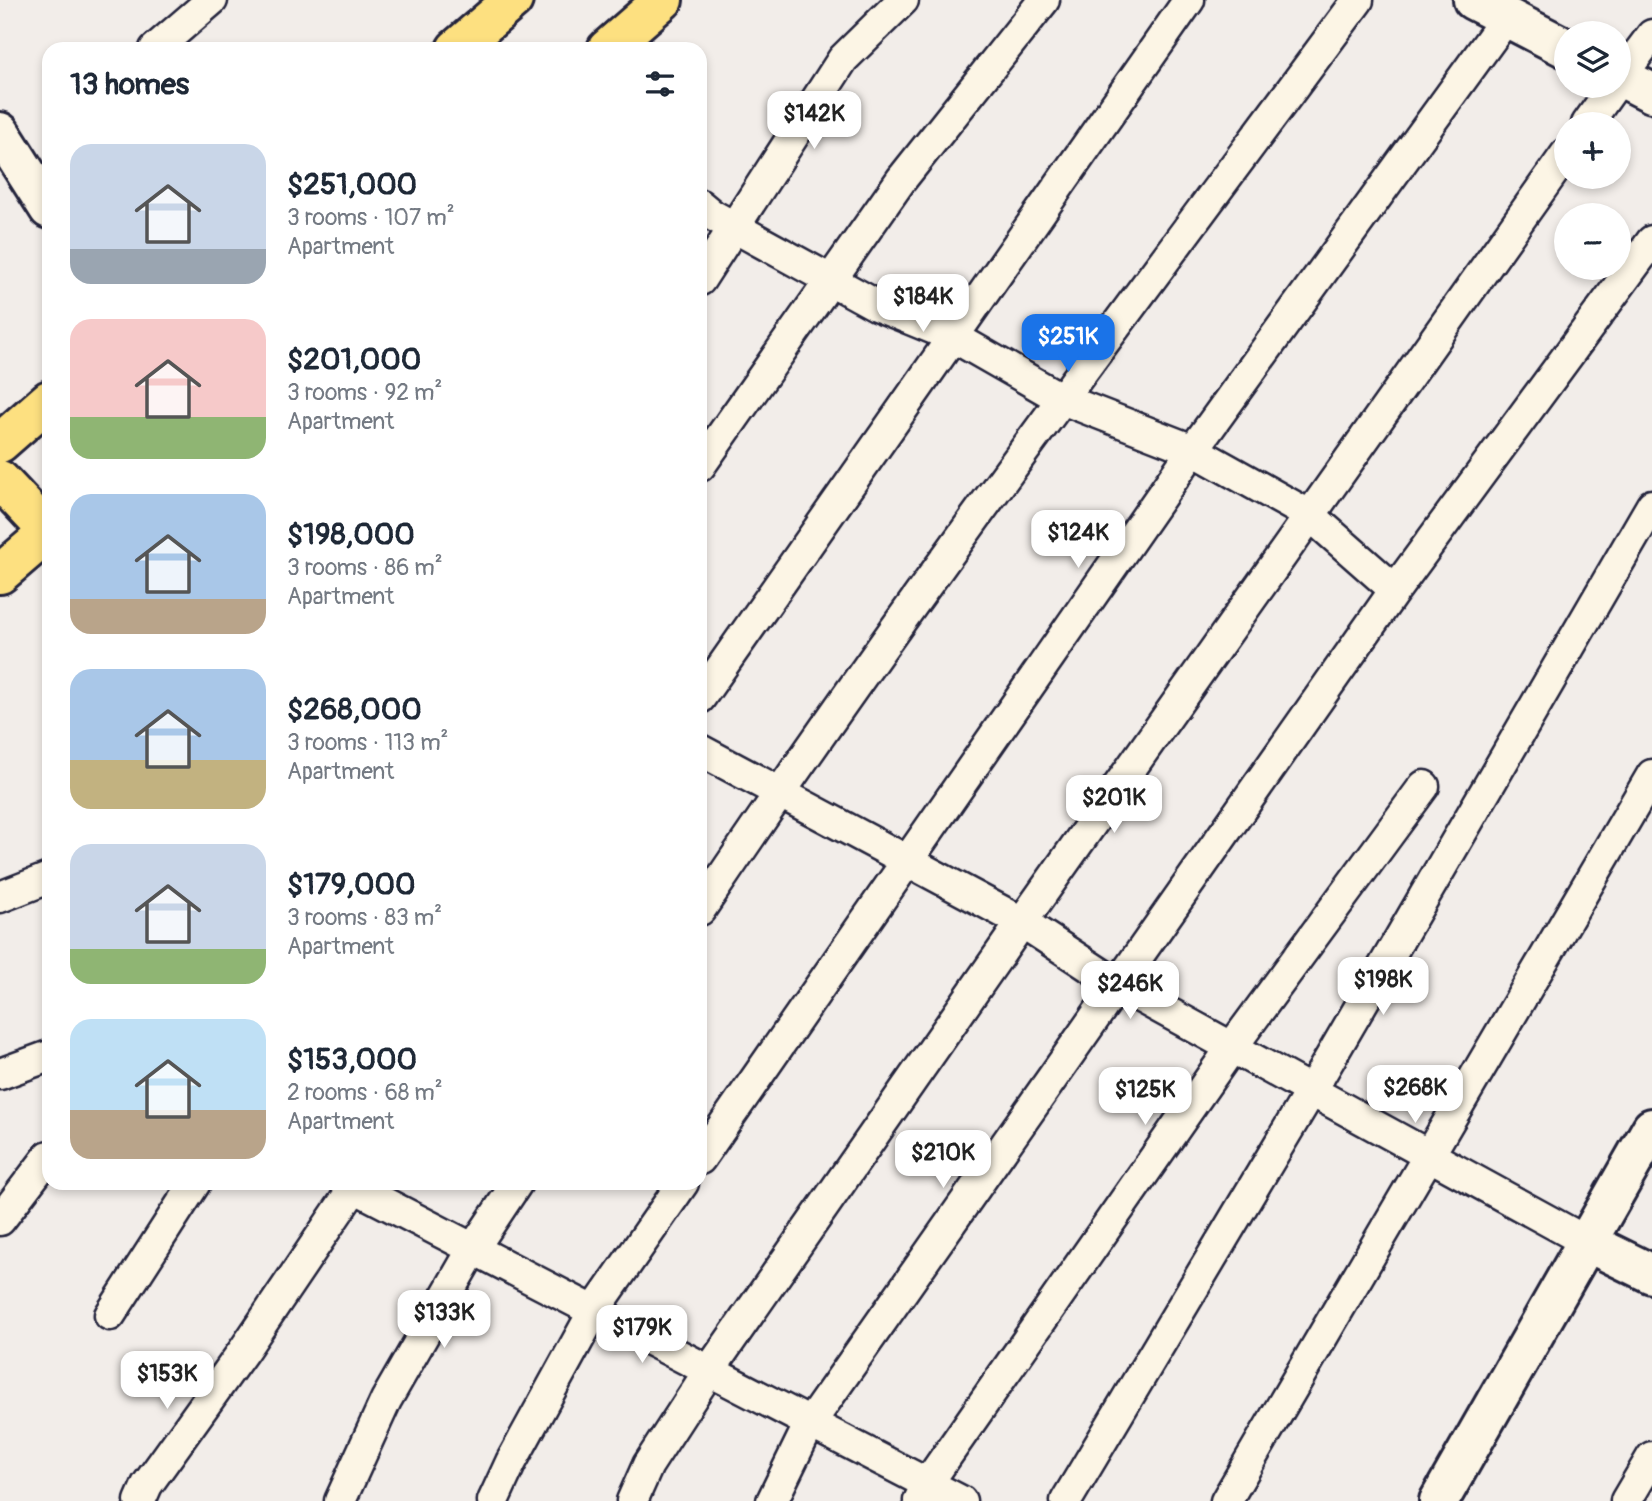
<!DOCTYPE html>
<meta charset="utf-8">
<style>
body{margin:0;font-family:Pangolin,sans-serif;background:#f6f6f7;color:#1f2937;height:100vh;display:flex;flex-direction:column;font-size:26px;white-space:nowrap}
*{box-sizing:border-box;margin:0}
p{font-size:23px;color:#747a83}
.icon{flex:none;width:38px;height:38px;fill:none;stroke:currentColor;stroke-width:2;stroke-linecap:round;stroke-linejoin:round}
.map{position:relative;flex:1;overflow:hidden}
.details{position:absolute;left:42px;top:42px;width:665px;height:1148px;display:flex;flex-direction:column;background:#fff;border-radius:21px;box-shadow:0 4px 10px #0003}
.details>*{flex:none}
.tools{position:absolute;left:1554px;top:21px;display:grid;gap:14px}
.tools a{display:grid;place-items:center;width:77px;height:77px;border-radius:50%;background:#fff;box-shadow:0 4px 10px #0003;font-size:35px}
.price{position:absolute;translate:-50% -60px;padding:0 16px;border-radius:14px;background:#fff;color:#222;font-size:23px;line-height:46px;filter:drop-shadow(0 2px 4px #0008)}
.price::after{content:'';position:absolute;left:50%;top:42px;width:21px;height:16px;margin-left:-10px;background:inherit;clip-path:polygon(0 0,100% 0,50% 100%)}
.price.on{background:#1a73e8;color:#fff}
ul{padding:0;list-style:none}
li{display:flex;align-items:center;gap:21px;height:175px;padding:0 28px}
li span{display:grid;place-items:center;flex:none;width:196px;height:140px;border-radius:21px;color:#555}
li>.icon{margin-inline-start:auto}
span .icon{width:84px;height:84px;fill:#fffc;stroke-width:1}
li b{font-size:30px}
h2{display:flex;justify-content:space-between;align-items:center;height:84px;padding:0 28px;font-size:30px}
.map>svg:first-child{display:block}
</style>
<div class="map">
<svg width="1652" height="1501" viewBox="0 0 1652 1501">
<rect width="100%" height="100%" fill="#f2ede9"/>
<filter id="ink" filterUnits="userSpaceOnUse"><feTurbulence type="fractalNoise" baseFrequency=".0143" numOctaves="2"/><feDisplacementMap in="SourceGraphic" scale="14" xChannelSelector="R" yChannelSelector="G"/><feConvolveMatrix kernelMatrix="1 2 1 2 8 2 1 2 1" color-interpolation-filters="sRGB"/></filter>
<g filter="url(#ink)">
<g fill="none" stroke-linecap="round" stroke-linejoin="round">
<g stroke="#22223b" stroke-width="35">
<path id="street" d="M155,49L212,0
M1619,79L1652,35
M1587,124L1614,86
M700,205L712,215L876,305L952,336L1062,399L1193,450L1311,516L1395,590
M700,280L843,59L903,0
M700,466L901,180L1044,0
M700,698L1189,0
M700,750L1022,922L1118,985L1587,1242
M0,897L49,878
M700,910C908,600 1135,301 1358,0
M0,1074L49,1056
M700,1159L1193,450L1507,17
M346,1183L961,1501
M0,1220L49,1156
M110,1315L195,1183
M140,1501L147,1485L244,1350L357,1183
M340,1501L386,1400L473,1249L517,1183
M493,1501L511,1462L594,1311L683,1183
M632,1501L648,1465L709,1371L1022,922L1566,154
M772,1501L810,1423L1395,590L1652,241
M919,1501L927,1484L1232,1047L1424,786
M1066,1501L1311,1091L1652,505
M1226,1501L1652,775
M1626,1501L1652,1457"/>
</g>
<g stroke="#22223b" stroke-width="44">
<path id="secondary" d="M1473,0L1566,48
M1619,76L1652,93
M0,132L49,209
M1587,1242L1652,1274
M1439,1501L1652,1128"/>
</g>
<g stroke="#22223b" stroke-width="44">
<path id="primary" d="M456,49L513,0
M607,49L663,0
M0,443L49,400
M0,480L49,532
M0,574L49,532"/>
</g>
<use href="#street" stroke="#fcf5e5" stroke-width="30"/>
<use href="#secondary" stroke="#fcf5e5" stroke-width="38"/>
<use href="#primary" stroke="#fde080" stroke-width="38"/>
</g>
</g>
</svg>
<div class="tools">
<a><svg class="icon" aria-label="layers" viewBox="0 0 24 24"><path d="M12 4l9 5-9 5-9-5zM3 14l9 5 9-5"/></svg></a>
<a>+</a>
<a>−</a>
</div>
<b class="price" style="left:814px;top:151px">$142K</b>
<b class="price" style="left:923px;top:334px">$184K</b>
<b class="price on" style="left:1068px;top:374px">$251K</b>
<b class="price" style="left:1078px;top:570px">$124K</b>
<b class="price" style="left:1114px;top:835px">$201K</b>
<b class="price" style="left:1383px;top:1017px">$198K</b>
<b class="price" style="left:1130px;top:1021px">$246K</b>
<b class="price" style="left:1415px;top:1125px">$268K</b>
<b class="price" style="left:1145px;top:1127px">$125K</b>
<b class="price" style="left:943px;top:1190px">$210K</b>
<b class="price" style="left:444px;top:1350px">$133K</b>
<b class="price" style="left:642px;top:1365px">$179K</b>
<b class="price" style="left:167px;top:1411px">$153K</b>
<section class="details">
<h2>13 homes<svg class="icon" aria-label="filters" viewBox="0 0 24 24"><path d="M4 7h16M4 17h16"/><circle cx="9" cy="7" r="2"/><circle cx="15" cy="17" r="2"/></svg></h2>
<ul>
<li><span style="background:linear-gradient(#c9d6e8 75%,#9aa5b1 0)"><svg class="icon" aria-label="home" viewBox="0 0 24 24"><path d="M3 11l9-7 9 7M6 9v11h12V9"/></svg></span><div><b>$251,000</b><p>3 rooms · 107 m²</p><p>Apartment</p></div></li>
<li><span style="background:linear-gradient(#f6c9c9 70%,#8fb573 0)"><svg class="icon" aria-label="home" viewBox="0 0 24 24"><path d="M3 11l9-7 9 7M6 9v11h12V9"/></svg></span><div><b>$201,000</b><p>3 rooms · 92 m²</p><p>Apartment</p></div></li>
<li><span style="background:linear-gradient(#a9c7e8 75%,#b9a48a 0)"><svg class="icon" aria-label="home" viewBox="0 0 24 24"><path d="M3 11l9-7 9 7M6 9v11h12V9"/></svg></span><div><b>$198,000</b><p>3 rooms · 86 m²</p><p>Apartment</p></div></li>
<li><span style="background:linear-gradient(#a9c7e8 65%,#c2b280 0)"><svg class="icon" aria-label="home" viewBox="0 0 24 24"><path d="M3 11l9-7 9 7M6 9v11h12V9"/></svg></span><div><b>$268,000</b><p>3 rooms · 113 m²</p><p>Apartment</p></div></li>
<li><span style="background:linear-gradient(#c9d6e8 75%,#8fb573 0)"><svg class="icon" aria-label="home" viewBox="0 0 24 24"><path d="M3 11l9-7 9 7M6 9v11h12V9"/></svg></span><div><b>$179,000</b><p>3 rooms · 83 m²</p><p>Apartment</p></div></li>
<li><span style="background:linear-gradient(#bfe0f5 65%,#b9a48a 0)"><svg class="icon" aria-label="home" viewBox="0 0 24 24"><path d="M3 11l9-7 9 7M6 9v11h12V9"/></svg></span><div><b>$153,000</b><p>2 rooms · 68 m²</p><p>Apartment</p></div></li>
</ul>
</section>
</div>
